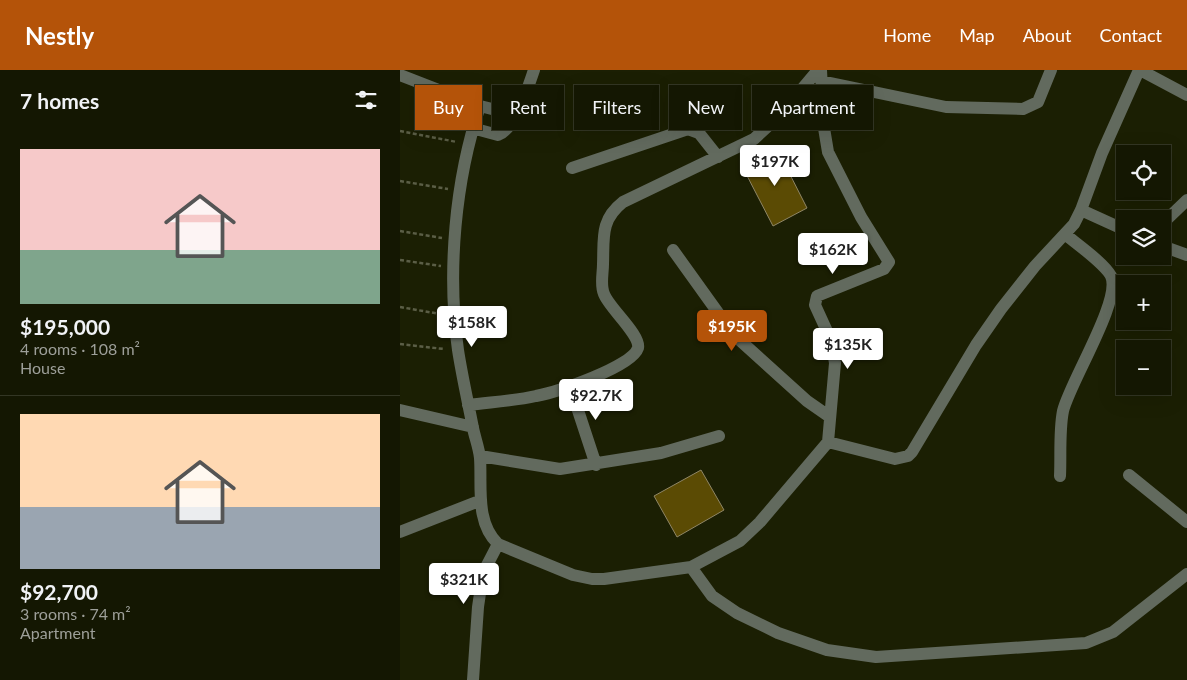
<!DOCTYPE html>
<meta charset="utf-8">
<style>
body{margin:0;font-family:Lato,sans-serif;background:#1d200c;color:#f1f3f6;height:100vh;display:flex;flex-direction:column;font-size:19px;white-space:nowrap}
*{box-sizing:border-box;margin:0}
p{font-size:16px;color:#9d9f99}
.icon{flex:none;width:28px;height:28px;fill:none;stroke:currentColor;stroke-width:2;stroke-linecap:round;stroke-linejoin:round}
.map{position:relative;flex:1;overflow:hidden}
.side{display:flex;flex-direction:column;background:#141702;width:400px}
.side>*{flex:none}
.guide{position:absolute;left:15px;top:15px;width:475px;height:45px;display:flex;gap:10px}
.controls{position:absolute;left:716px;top:75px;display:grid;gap:10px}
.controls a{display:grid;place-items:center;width:55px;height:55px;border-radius:0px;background:#141702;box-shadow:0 5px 20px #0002,0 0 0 1px #333624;font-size:25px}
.price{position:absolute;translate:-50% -42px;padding:0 11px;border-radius:5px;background:#fff;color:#222;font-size:16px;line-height:32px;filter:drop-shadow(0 1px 2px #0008)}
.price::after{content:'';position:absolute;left:50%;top:30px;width:15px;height:11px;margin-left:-8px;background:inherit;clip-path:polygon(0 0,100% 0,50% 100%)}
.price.current{background:#b45309;color:#fff}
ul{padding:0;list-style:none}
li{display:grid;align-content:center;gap:10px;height:265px;padding:0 20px}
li+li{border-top:1px solid #333624}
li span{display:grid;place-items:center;height:155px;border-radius:0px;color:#555}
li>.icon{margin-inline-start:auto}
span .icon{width:90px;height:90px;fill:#fffc;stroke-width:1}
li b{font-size:21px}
h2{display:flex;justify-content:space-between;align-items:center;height:60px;padding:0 20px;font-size:21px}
.tag{padding:0 18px;border-radius:0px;background:#141702;box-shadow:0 5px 20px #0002,0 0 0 1px #333624;font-size:18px;line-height:45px}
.tag.current{background:#b45309;color:#fff}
header{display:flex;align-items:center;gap:30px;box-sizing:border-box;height:70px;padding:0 25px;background:#b45309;color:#fff}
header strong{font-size:24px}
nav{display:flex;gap:28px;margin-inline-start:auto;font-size:18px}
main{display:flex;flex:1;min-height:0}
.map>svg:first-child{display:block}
</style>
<header>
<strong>Nestly</strong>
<nav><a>Home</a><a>Map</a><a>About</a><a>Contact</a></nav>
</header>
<main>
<section class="side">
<h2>7 homes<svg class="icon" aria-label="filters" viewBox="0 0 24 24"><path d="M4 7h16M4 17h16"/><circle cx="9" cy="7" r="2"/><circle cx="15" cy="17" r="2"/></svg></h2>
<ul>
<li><span style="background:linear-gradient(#f6c9c9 65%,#7fa58c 0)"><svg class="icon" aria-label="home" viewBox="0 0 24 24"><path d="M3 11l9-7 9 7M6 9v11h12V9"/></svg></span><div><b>$195,000</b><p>4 rooms · 108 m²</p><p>House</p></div></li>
<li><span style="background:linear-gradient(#ffd9b3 60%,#9aa5b1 0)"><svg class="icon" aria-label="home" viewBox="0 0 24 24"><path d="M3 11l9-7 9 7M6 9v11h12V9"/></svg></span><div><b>$92,700</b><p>3 rooms · 74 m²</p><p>Apartment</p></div></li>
</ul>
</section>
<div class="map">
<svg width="787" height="610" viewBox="0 0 787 610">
<rect width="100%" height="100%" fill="#1b1f03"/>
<path fill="#5b4b04" stroke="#8f8666" d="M377,79L407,138L373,156L342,96Z
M301,400L324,440L277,467L254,426Z"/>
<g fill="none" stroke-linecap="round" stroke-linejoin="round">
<path stroke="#5b5e46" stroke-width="2.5" stroke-dasharray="4 2.5" stroke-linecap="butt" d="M0,61L57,72
M0,111L48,119
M0,161L42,168
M0,190L41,196
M0,237L40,244
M0,274L44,279"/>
<path stroke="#626a5e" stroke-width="12" d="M421,0L424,58L428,82L461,147L489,192L484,199L417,226L415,235L431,270L435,293L428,372
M740,0L787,25
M0,5L80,36L116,45
M421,11L546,37L623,39L638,32L651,0
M80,36C55,110 47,202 58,280C62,306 68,332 73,358C75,368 79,378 80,388C82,416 75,452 98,474L173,505L192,509H204L291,497L340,471L360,452L428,372L495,389L508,386L512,382L576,275L601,239L635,196L674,154L681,140L702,83L739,0
M72,58L98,65C116,58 128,17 134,0
M172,98L288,59L299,63L318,87
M681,140L725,160
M762,154L787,130
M762,176L787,185
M273,180L334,265L407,331L430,347
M170,316L196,395
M68,335C91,332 114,331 136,326C157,322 232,297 238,278C241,265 209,238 204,224C200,215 203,204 203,194C204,168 200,150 223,132L354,69L380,45L418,0
M0,340L73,357
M80,386L160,399L261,383L319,366
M729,405L787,452
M660,406C661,386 659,361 663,341C670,312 722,230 711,206C705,194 677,174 666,165
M0,462L79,431
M291,497L312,526L337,543L378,563L427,580L476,587L686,573L713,562L787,504
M73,610L78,537L83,503L98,474"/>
</g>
</svg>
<div class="controls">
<a><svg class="icon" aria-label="locate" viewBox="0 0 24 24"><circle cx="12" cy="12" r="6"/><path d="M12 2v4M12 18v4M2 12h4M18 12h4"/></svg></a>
<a><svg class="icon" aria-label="layers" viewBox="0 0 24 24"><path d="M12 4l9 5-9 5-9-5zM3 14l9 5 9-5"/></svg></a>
<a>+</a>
<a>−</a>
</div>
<b class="price" style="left:375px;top:117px">$197K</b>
<b class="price" style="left:433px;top:205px">$162K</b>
<b class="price" style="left:72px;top:278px">$158K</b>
<b class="price current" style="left:332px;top:282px">$195K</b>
<b class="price" style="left:448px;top:300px">$135K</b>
<b class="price" style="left:196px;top:351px">$92.7K</b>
<b class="price" style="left:64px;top:535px">$321K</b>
<div class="guide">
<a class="tag current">Buy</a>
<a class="tag">Rent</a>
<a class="tag">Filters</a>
<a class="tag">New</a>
<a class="tag">Apartment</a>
</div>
</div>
</main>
